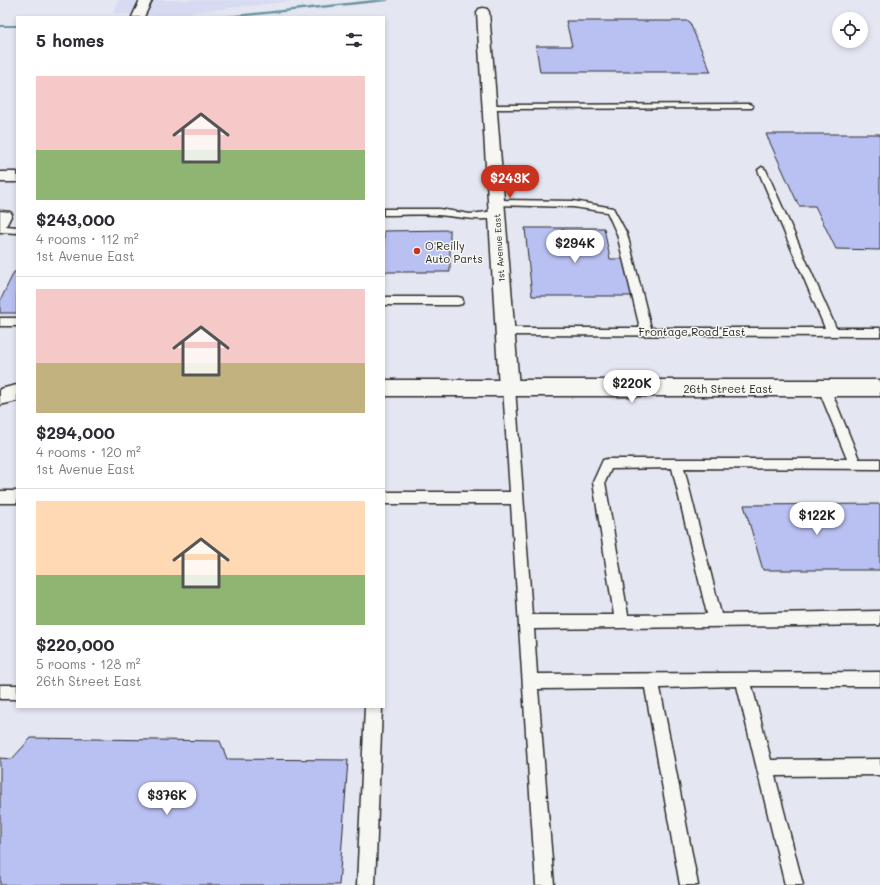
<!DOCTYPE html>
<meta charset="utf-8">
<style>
body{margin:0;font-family:Mali,sans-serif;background:#f7f7f7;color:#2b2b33;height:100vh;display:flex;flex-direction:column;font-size:15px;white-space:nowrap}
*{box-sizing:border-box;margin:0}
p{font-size:13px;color:#7c7c81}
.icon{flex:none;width:22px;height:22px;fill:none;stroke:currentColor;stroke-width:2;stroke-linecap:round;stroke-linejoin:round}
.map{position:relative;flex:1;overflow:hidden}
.sheet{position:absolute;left:16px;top:16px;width:369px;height:692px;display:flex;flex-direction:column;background:#fff;border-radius:0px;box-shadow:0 2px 6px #0003}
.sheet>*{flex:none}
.tools{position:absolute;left:832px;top:12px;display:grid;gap:8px}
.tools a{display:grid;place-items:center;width:36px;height:36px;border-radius:50%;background:#fff;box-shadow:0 2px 6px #0003;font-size:20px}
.price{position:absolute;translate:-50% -34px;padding:0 9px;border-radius:14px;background:#fff;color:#222;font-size:13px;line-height:26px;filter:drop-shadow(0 1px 2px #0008)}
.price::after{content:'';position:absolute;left:50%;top:24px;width:12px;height:9px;margin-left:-6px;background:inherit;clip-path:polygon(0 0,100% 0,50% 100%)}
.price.active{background:#c8321e;color:#fff}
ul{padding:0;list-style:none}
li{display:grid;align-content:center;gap:8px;height:212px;padding:0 20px}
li+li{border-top:1px solid #e1e1e2}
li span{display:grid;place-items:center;height:124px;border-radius:0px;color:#555}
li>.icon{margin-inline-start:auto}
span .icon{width:72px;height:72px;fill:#fffc;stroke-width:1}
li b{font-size:17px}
h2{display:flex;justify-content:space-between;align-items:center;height:48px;padding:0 20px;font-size:17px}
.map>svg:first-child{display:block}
</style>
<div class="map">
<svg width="880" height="885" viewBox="0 0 880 885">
<rect width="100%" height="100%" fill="#e4e6f2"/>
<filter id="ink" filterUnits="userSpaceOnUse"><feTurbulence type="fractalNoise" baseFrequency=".025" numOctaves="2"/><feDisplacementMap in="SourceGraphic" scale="8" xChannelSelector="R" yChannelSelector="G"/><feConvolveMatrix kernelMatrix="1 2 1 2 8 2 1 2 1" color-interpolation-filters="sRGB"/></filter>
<g filter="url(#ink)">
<path fill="#d7dbf2" d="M119,0H300L159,16L112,13Z"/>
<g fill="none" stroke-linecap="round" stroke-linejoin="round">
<path fill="#65939e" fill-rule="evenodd" d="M374,0H389L387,1L238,17H223L225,16Z
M0,25H17V27H0Z"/>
</g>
<path fill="#b9c0f2" stroke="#2b2b2b" d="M566,21H689L711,72H540L536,46H572Z
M766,134H880V250L836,249L815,206H799Z
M525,228H604L610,259H628L636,296H532Z
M450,230V272H384V231Z
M14,272H17V313H0V301Z
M880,504V570H763L744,505Z
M31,738L220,741L227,759L348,760L339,885H0V758L12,759Z"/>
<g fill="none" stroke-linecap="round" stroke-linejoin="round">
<g stroke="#2b2b2b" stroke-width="3">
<path id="lane" d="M749,104L753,106L752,108L490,109L486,107L490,105Z
M762,167L766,170L836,328H880V336L501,335L500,332L501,329L505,328H640L617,234L607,212L573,207L493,205L491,203L493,201L496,200L573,201L613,208L627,234L651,328H825L758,170Z
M384,209H439L470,214L496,211L501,214C491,225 451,215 437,215C419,214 402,215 384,215Z
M0,211L10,212L12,214L6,226L17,227V233L0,232Z
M384,297H458L462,298L463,301L462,304L458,305H384Z
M0,318H17V326H0Z
M509,384L513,385L515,388L532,615H614L593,482L603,460L607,459H847L818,388L820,385L824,384L828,385L830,388L859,459H880V469L684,468L721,614L880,611V625L534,629L537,674L880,672V686H752L771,760L880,759V775L775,776L803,885H785L737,686L660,688L698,885H680L645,688L538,689L554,885H536L511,504H384V492H510L503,388L505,385ZM672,468L707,614L628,615L605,482L611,469Z
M0,491H17V503H0Z
M0,685H17V699H0Z
M365,707L382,708L375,885H357Z"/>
</g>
<g stroke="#2b2b2b" stroke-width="3">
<path id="street" d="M140,0H152L144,17H132Z
M483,8L487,9L489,12L519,388L516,394L509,396L502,394L499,388L477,12L479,9Z
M0,172H17V182H0Z"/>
</g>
<g stroke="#2b2b2b" stroke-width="3">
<path id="secondary" d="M384,380H880V396H384Z
M17,385V401L0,405V389Z"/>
</g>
<use href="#lane" fill="#f6f6f2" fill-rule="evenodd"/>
<use href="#street" fill="#f6f6f2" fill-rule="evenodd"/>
<use href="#secondary" fill="#f6f6f2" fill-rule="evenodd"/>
</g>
</g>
<circle fill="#c8321e" stroke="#f6f6f2" stroke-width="1.5" cx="417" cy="251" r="4"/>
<g text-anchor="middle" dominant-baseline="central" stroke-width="3" stroke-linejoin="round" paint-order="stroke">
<g font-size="9" fill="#2b2b2b" stroke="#f6f6f2">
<text transform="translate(499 248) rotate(-94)">1st Avenue East</text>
</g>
<g font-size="11" fill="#2b2b2b" stroke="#f6f6f2" text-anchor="start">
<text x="425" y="245">O'Reilly<tspan x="425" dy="13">Auto Parts</tspan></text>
</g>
<g font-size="11" fill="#2b2b2b" stroke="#f6f6f2">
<text x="692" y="331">Frontage Road East</text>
<text x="728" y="388">26th Street East</text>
</g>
</g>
</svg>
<div class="tools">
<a><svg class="icon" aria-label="locate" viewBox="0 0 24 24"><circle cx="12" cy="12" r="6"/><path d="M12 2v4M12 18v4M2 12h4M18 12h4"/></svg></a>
</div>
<b class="price active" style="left:510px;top:199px">$243K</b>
<b class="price" style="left:575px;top:264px">$294K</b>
<b class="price" style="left:632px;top:404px">$220K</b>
<b class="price" style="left:817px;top:536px">$122K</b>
<b class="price" style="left:167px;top:816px">$376K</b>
<section class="sheet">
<h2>5 homes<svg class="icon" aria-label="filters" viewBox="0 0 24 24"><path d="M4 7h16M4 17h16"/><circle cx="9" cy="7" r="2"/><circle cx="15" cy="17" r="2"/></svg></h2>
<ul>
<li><span style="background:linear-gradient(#f6c9c9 60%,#8fb573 0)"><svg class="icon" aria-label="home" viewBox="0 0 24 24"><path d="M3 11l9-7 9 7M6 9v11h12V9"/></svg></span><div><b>$243,000</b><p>4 rooms · 112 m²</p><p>1st Avenue East</p></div></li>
<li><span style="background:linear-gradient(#f6c9c9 60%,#c2b280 0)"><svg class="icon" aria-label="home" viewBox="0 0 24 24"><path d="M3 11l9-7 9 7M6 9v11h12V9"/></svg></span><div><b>$294,000</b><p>4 rooms · 120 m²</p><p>1st Avenue East</p></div></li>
<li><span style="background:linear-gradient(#ffd9b3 60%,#8fb573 0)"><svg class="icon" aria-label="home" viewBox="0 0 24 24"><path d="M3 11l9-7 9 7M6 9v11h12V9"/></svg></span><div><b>$220,000</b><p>5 rooms · 128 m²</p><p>26th Street East</p></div></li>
</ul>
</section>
</div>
